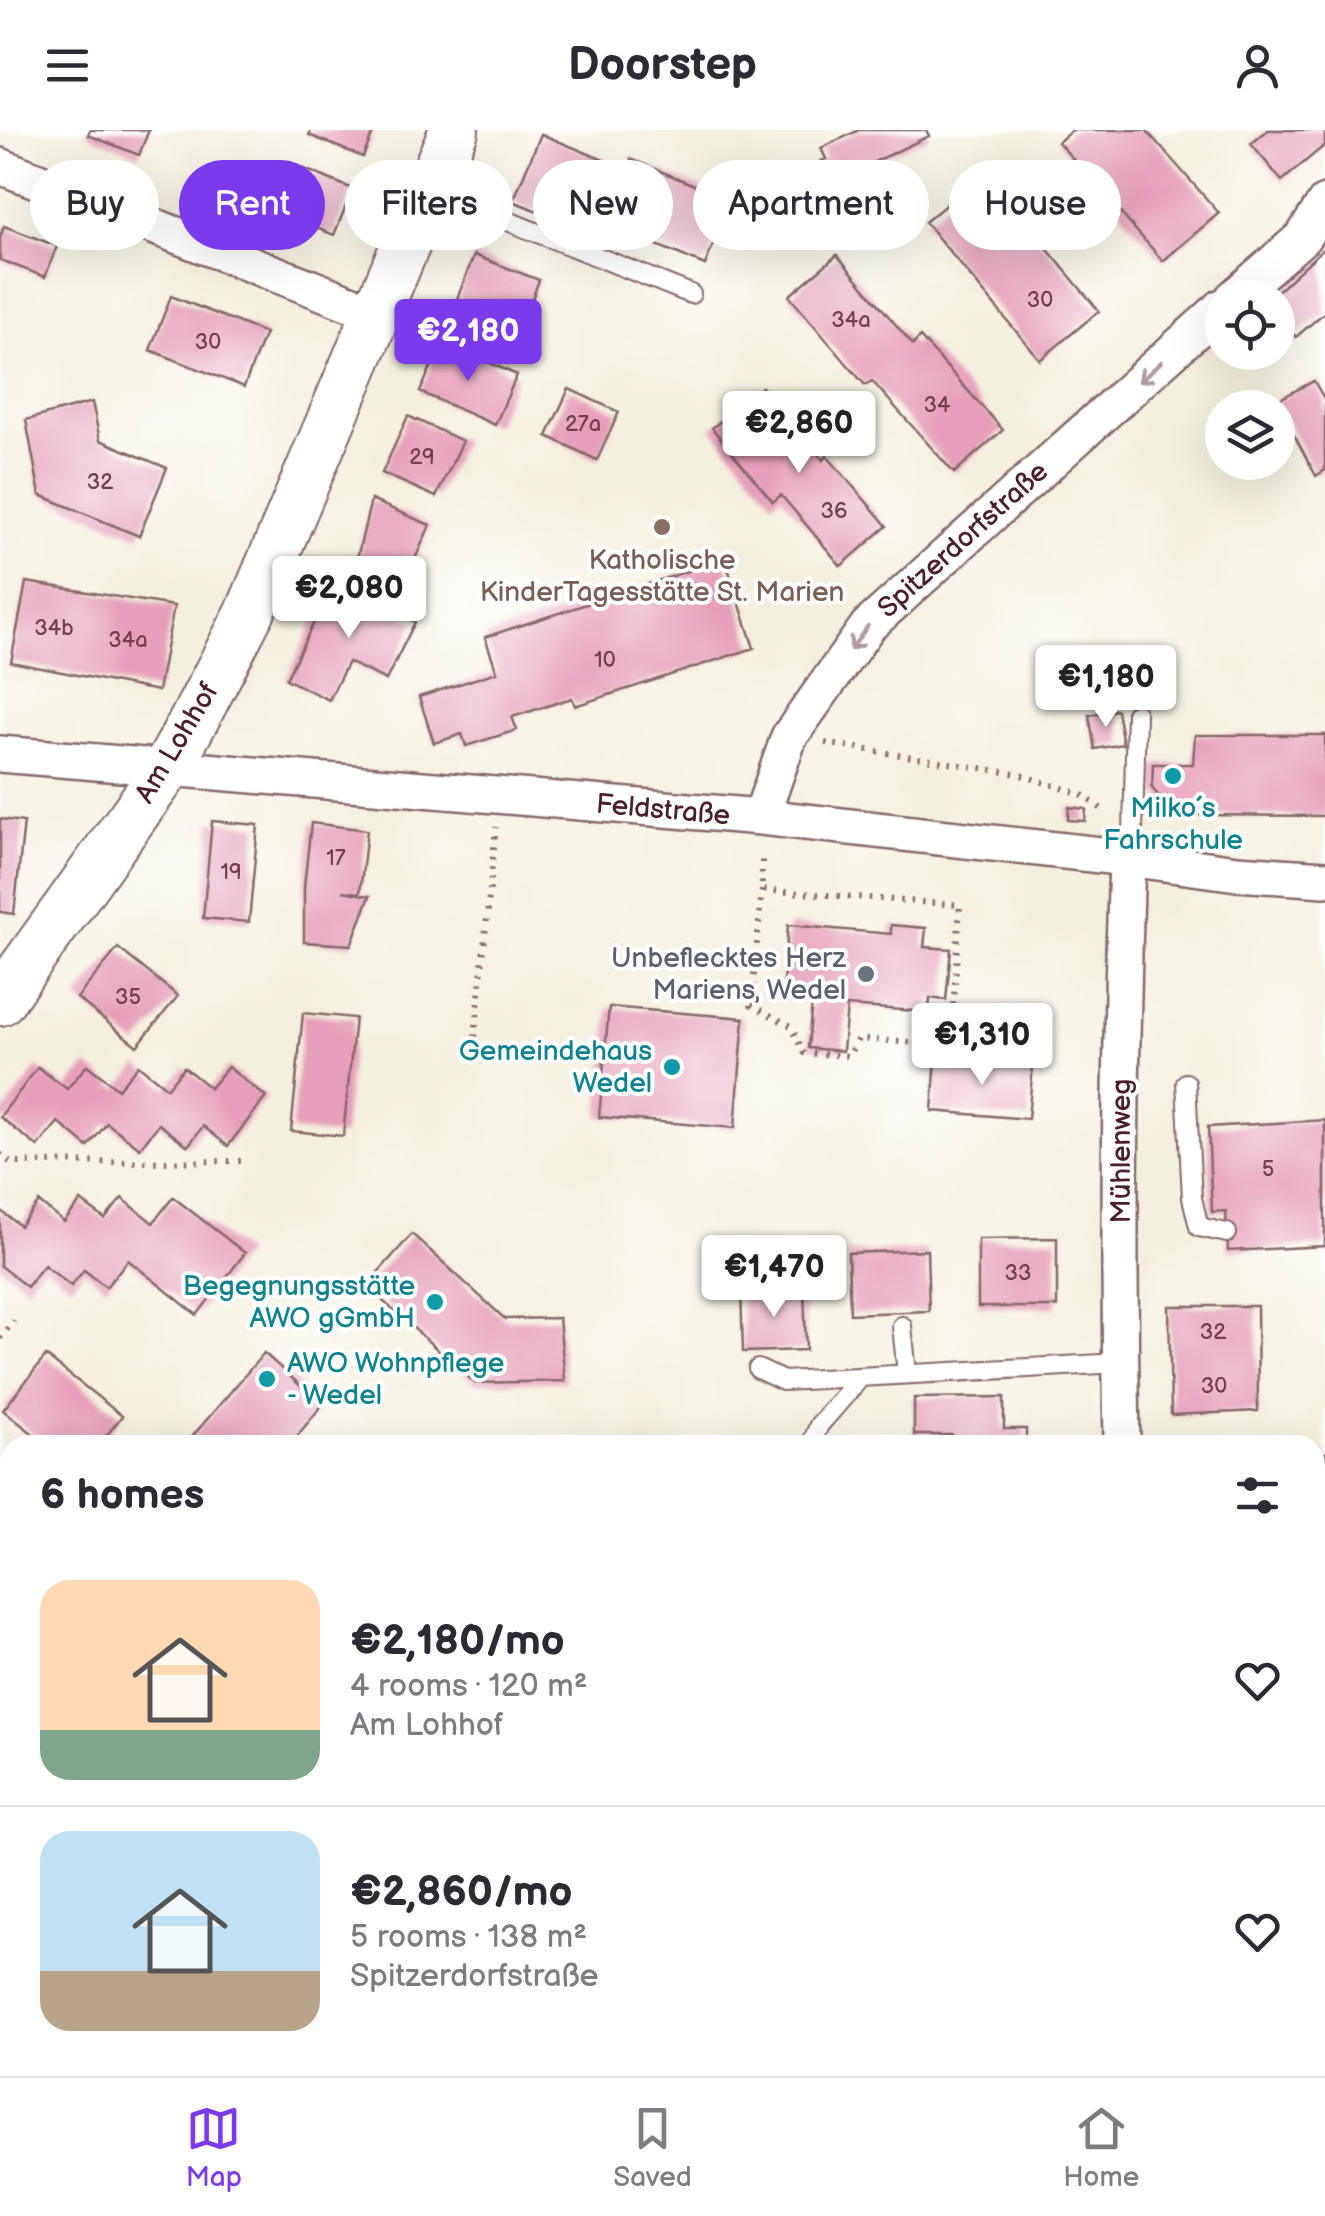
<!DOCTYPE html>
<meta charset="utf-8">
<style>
body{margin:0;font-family:"Balsamiq Sans",sans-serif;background:#f7f7f7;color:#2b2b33;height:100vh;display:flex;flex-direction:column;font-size:38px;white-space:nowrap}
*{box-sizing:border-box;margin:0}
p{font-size:32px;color:#7c7c81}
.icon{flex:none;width:55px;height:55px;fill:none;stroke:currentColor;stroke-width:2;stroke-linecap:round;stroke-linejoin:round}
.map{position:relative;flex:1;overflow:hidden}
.sheet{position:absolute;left:0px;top:1305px;width:1325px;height:642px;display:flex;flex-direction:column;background:#fff;border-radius:30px 30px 0 0;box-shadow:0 10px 40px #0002}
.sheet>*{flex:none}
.banner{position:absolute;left:30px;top:30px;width:1265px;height:90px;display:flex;gap:20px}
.buttons{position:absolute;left:1205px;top:150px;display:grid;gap:20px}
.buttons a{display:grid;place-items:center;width:90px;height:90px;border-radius:50%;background:#fff;box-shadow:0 10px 40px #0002;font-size:50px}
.price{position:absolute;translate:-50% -85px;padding:0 22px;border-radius:10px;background:#fff;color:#222;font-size:32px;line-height:65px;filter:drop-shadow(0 2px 5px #0008)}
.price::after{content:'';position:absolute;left:50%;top:60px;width:30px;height:22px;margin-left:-15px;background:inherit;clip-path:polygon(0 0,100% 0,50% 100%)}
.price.on{background:#7c3aed;color:#fff}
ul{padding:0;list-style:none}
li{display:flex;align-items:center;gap:30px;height:250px;padding:0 40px}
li+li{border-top:2px solid #e1e1e2}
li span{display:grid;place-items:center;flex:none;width:280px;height:200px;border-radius:30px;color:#555}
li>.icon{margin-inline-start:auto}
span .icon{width:120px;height:120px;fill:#fffc;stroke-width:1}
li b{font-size:42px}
h2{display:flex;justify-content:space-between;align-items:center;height:120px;padding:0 40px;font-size:42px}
.tag{padding:0 35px;border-radius:45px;background:#fff;box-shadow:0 10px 40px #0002;font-size:35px;line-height:90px}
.tag.on{background:#7c3aed;color:#fff}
header{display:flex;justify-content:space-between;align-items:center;height:130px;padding:0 40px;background:#fff;font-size:45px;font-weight:700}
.tab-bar{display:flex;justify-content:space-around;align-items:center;height:140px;border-top:2px solid #e1e1e2;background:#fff;font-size:28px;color:#7c7c81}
.tab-bar a{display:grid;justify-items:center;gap:5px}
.tab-bar .on{color:#7c3aed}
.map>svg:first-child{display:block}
</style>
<header><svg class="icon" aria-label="menu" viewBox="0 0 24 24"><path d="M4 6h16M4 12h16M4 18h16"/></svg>Doorstep<svg class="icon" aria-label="person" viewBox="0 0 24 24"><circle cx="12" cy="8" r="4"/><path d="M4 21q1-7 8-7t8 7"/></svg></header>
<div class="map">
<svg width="1325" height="1946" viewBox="0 0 1325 1946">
<rect width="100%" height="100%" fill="#fff"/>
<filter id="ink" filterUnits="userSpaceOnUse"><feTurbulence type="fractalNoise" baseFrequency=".01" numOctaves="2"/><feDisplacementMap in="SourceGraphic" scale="20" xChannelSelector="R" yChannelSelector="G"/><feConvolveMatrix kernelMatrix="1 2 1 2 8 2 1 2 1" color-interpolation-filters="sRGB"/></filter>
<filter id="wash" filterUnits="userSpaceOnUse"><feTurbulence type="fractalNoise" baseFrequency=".0048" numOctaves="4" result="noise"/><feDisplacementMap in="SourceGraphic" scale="40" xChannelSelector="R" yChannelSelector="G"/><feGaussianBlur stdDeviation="2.25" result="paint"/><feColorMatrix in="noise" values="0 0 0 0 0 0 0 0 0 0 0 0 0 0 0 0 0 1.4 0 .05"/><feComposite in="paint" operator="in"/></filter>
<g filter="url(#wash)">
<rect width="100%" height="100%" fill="#f4f0df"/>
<path fill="#b8c668" stroke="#81724a" stroke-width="2.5" d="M10,1747V1804H0V1748Z"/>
<g id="blocks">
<path fill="#e6a0bb" d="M90,0H149L139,25L88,5Z
M311,0H374L363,27L309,5Z
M859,0H926L929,6L761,86L751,65L826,29L821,18Z
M1072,0H1146L1219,83L1163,131L1058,12Z
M1268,0H1325V15L1282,51L1251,14Z
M541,4L630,41L631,29L731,70L705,135L621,100L615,113L513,71Z
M290,33L353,59L334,105L271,80Z
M984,43L1099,181L1040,230L925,92Z
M4,96L57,116L45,147L0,130V107Z
M1325,117V182L1296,207L1278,186V168H1270Z
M474,125L539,150L521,199L455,174Z
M837,125L913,215L920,207L1003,300L954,343L872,251L865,255L789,166Z
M171,166L265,203L244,257L150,220Z
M442,212L517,245L495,295L420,262Z
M1314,251L1325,270V340L1316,346L1276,271Z
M762,257L823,330L827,326L887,396L841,436L781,365L773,372L712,298Z
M569,259L619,282L597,330L547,306Z
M92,272L100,310L167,338L139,406L40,365L26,290Z
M408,286L463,311L436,367L382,343Z
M371,370L430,395L402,459L354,441Z
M725,429L754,518L575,576L572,568L512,587L517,600L466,616L462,604L434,613L419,567L497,542L485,507Z
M26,452L174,476L158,561L11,532Z
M334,452L415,492L386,550L348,532L329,570L286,549Z
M1117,580L1123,614L1095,619L1089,585Z
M1195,605H1325V686L1193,685V677L1167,676L1152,658L1153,634H1193Z
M1069,677L1086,679L1085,691L1068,690Z
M0,689L24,692L14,784L0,782Z
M212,691L258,695L249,792L203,788Z
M311,693L367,700L360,763L343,761L370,766L351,815L304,812V757Z
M788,795L891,804V795L926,798L924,817L951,819L946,870L930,868L929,882L847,876L843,921L808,918L812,871L782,869Z
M118,818L178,866L137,916L77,868Z
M609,877L744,888L735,998L599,987Z
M303,883L355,888L343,1006L291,1001Z
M936,927L1033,935L1028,989L932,981Z
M87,935L118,959L138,935L167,958L184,937L210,958L228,937L266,967L228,1016L203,996L188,1016L159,994L140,1018L107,993L88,1017L58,992L38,1017L0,987L38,937L67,959Z
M1325,990V1116L1228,1121L1226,1081L1212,1082L1208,997Z
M173,1067L245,1123L197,1185L128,1130L106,1157L84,1140L71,1156L44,1135L27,1157L0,1136V1080L20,1096L39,1072L64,1092L81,1071L105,1089L122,1068L153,1093Z
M412,1104L505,1189L559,1188L565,1251L475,1253L366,1156Z
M1057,1108V1177H978V1109Z
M927,1120L929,1181L850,1184L848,1123Z
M804,1157L806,1220L743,1222L741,1159Z
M1169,1176H1257L1258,1281L1171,1285Z
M264,1223L322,1275L290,1315H185Z
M46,1226L122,1286L99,1315H47L3,1280Z
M1004,1267V1299H1026V1315H952V1305H914V1268Z
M1325,1323V1389H1315V1324Z
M0,1563H10V1634H0Z
M1315,1743H1325V1782L1315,1783Z
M349,1938H631V1946H350Z
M774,1938H852L853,1946H775Z
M933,1938H989L990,1942L934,1943Z
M1193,1938H1252V1943H1193Z"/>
</g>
</g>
<g filter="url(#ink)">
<use href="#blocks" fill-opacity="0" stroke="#86686a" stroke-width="2.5"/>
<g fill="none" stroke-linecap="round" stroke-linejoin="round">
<g stroke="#86686a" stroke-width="22">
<path id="lane" d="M430,60L691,164
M1127,728L1133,702L1136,584
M1186,953L1192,1068L1199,1097L1227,1103
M902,1196L907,1244
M758,1239L783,1251L1120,1233
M811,1315L819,1295L860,1248
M0,1687L10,1686"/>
</g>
<g stroke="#86686a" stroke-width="40">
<path id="street" d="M0,36L378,184
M1233,168L1303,107L1325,73
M0,624L761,687L1127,728L1237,743L1325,749
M761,687L789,607L868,496L1222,177
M1122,1315C1118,1120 1120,923 1127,728
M1315,1691L1325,1690
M1129,1946V1938"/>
</g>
<g stroke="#86686a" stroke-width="52">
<path id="secondary" d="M0,871L167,639L194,590L251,480L454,0"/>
</g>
<path stroke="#86686a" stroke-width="6" stroke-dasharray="2.5 8" stroke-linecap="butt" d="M825,613L1018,644L1081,664L1106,682
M762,760L751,875L791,896L804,923L849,926L858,909L951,915L960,775L762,760V723
M475,907L496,697
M0,1024L11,1033L243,1031
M0,1208L14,1191
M250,1938V1946"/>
<use href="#lane" stroke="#fff" stroke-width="18"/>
<use href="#street" stroke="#fff" stroke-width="35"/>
<use href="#secondary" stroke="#fff" stroke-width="48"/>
</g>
<defs><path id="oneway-shaft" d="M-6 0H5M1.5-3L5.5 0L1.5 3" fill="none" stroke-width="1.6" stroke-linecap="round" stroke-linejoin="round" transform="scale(2.5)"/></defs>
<g stroke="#ae9aa0">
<use href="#oneway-shaft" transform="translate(1150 242) rotate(138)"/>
<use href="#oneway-shaft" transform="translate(859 508) rotate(126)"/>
</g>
</g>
<circle fill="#8d6e63" stroke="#fff" stroke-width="4" cx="662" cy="397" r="10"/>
<g fill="#0f9aa8" stroke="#fff" stroke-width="4">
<circle cx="1173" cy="646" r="10"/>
<circle cx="672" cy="937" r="10"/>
<circle cx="435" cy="1172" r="10"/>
<circle cx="267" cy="1249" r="10"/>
</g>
<circle fill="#6b7280" stroke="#fff" stroke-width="4" cx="866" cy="844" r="10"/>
<g text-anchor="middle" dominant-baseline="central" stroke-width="8" stroke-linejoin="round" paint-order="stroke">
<g font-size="22" fill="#713f4f">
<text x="1040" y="170">30</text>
<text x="851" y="190">34a</text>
<text x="208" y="212">30</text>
<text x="937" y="275">34</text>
<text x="583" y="294">27a</text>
<text x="422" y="327">29</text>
<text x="100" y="352">32</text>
<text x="834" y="381">36</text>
<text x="54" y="498">34b</text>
<text x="128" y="510">34a</text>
<text x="605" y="530">10</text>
<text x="336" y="728">17</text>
<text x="231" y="742">19</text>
<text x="128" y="867">35</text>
<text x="1268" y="1039">5</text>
<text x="1018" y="1143">33</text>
<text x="1213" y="1202">32</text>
<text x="1214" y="1256">30</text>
</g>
<g font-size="28" fill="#4a1f2b" stroke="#fff">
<text transform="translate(963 410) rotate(-42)">Spitzerdorfstraße</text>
<text transform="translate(177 613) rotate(-59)">Am Lohhof</text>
<text transform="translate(663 680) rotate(5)">Feldstraße</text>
<text transform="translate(1121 1021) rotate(-90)">Mühlenweg</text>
</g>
<g font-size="28" fill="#785e54" stroke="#fff">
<text x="662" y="430">Katholische<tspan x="662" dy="32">KinderTagesstätte St. Marien</tspan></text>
</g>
<g font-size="28" fill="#0d838f" stroke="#fff" text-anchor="end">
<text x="1173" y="678" text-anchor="middle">Milko´s<tspan x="1173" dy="32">Fahrschule</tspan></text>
<text x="652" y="921">Gemeindehaus<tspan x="652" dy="32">Wedel</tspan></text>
<text x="415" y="1156">Begegnungsstätte<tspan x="415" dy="32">AWO gGmbH</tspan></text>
<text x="287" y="1233" text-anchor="start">AWO Wohnpflege<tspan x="287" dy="32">- Wedel</tspan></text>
</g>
<g font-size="28" fill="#5b616d" stroke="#fff" text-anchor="end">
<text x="846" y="828">Unbeflecktes Herz<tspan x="846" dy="32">Mariens, Wedel</tspan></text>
</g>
</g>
</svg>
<div class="buttons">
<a><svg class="icon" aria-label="locate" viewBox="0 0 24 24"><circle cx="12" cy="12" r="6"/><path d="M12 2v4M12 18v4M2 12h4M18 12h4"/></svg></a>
<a><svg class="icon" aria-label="layers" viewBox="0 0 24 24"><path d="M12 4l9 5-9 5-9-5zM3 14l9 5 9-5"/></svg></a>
</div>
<b class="price on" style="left:468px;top:254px">€2,180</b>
<b class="price" style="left:799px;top:346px">€2,860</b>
<b class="price" style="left:349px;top:511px">€2,080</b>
<b class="price" style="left:1106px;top:600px">€1,180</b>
<b class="price" style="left:982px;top:958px">€1,310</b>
<b class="price" style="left:774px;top:1190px">€1,470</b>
<div class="banner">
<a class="tag">Buy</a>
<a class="tag on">Rent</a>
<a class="tag">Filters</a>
<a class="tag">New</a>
<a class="tag">Apartment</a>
<a class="tag">House</a>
</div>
<section class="sheet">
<h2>6 homes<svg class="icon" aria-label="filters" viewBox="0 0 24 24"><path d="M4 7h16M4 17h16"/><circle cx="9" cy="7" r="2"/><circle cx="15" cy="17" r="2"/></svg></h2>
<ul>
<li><span style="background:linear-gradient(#ffd9b3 75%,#7fa58c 0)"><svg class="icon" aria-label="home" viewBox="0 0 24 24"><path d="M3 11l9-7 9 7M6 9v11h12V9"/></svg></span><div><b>€2,180/mo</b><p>4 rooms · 120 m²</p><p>Am Lohhof</p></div><svg class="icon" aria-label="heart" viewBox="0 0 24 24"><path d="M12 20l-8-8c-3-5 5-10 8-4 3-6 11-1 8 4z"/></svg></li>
<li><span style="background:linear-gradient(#bfe0f5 70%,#b9a48a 0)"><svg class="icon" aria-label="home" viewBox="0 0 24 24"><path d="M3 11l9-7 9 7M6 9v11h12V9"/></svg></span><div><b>€2,860/mo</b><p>5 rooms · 138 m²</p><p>Spitzerdorfstraße</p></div><svg class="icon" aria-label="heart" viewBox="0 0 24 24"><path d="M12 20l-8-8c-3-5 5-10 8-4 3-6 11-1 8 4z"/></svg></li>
</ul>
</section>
</div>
<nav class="tab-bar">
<a class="on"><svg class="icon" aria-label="map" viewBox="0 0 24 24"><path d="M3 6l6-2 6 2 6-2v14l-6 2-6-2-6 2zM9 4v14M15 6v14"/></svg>Map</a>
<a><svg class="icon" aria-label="saved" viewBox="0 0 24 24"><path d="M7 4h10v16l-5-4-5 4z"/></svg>Saved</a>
<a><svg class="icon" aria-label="home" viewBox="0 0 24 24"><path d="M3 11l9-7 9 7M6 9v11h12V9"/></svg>Home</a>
</nav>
